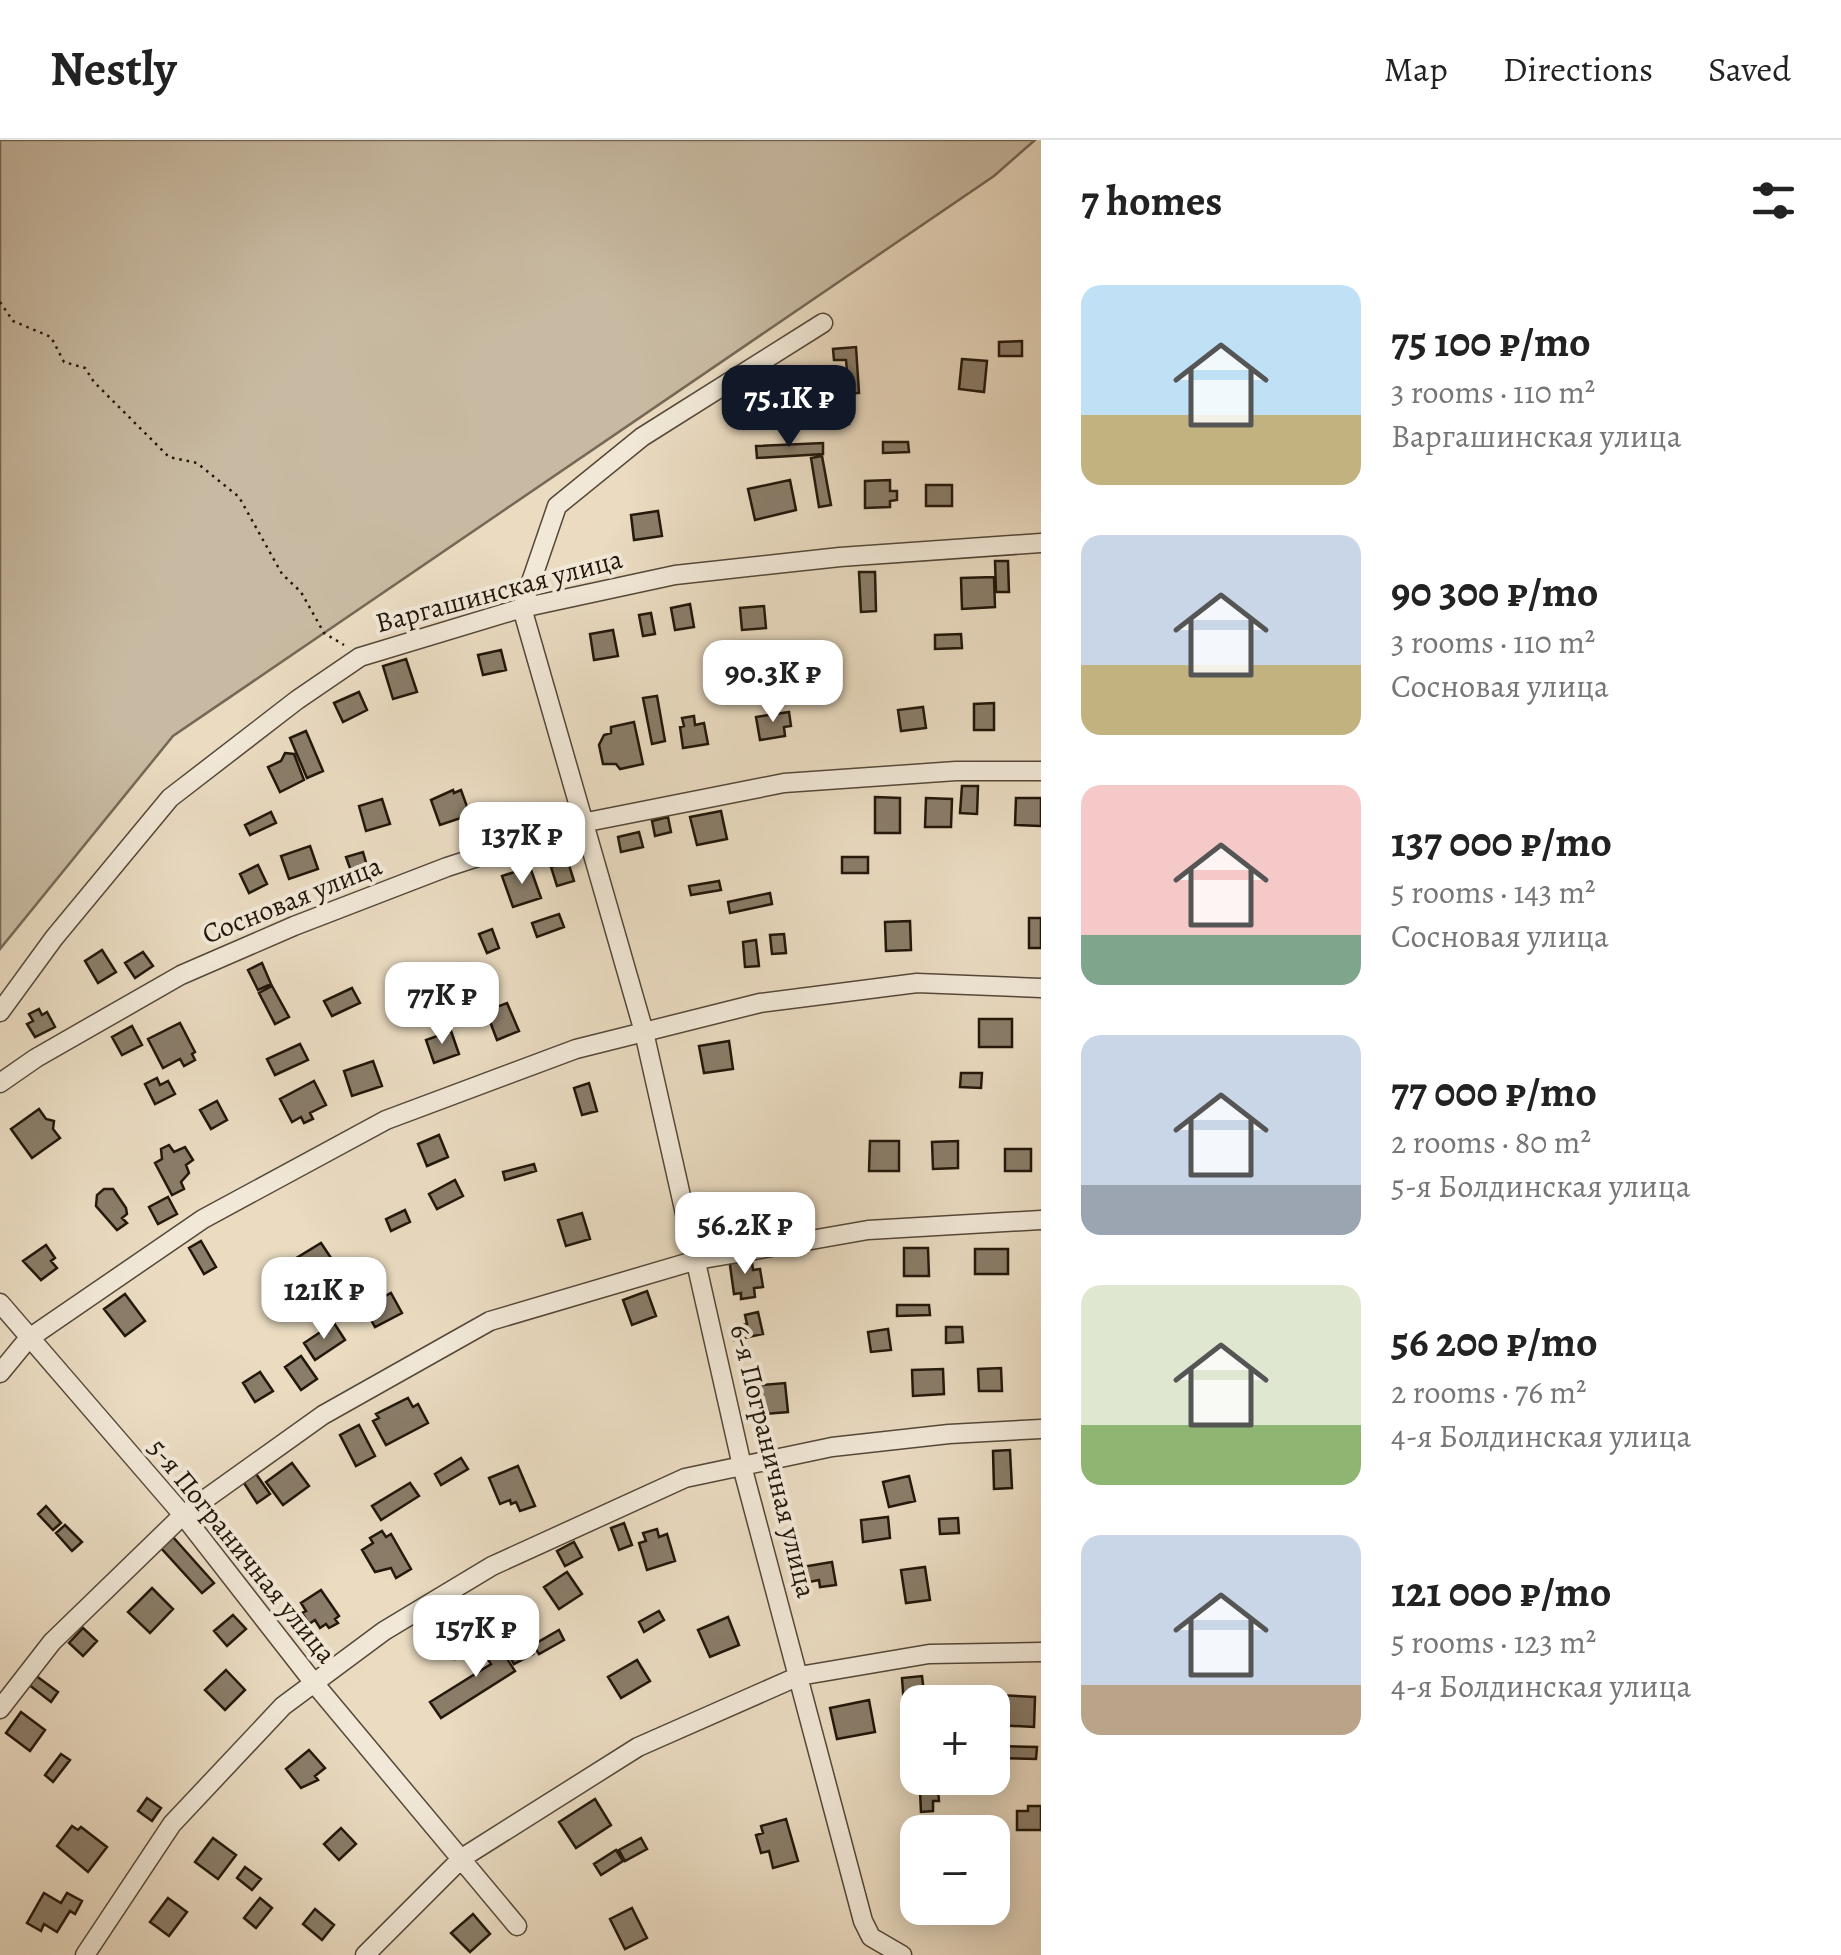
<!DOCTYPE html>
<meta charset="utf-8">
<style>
body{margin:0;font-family:Alegreya,serif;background:#f6f6f6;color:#222;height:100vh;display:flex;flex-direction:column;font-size:38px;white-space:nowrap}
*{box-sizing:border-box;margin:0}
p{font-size:32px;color:#767676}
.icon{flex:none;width:55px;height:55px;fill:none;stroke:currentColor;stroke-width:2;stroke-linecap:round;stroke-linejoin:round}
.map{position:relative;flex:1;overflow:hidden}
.panel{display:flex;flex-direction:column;background:#fff;width:800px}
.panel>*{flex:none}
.controls{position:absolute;left:900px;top:1545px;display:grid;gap:20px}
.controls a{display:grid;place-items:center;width:110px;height:110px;border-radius:20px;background:#fff;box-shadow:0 5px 25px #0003;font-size:50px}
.price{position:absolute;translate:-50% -85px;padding:0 22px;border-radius:20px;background:#fff;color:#222;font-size:32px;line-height:65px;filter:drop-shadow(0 2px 5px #0008)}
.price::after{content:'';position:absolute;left:50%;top:60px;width:30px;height:22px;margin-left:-15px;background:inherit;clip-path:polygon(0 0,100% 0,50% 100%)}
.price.active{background:#111827;color:#fff}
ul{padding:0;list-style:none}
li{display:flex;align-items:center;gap:30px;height:250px;padding:0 40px}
li span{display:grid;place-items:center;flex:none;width:280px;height:200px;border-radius:20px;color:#555}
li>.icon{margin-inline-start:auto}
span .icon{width:120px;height:120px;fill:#fffc;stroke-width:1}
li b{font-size:42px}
h2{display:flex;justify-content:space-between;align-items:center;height:120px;padding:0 40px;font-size:42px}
header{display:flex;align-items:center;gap:60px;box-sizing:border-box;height:140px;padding:0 50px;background:#fff;border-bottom:2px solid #e0e0e0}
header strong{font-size:48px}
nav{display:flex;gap:55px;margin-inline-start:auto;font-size:35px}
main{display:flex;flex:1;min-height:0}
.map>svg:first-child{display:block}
</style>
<header>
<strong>Nestly</strong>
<nav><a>Map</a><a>Directions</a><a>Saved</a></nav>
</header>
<main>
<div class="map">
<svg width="1041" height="1815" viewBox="0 0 1041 1815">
<rect width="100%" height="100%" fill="#eadbc1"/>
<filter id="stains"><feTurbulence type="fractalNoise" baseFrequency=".002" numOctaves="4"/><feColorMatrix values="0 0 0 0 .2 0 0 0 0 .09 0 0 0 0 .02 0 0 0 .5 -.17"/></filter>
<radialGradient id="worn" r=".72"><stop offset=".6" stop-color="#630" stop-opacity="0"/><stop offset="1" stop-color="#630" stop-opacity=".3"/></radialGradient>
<path fill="#c8baa2" stroke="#756856" stroke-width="2.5" d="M0,0H1035L994,36L173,596L0,809Z"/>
<path fill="#8a7d69" stroke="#22170a" stroke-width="2.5" d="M1022,201V216H999V202Z
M856,207L859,253L849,254L846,220H834L833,209Z
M962,219L987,221L984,252L959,249Z
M848,259L849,284L833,285L831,260Z
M883,302H908L909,312L883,313Z
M823,303V314L757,318L756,306Z
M822,316L831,365L819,367L811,318Z
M790,340L796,370L755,380L748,349Z
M890,340V351H897V360L890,361V367L865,368V341Z
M926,345H952V366H926Z
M658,371L662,396L634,400L631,375Z
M995,421H1008L1009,452H996Z
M859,432H875L876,471L861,472Z
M994,437L995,467L962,469L961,438Z
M690,464L694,487L675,490L671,468Z
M764,466L766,488L742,490L740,468Z
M651,473L655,494L643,496L639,475Z
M613,490L618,516L594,520L590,494Z
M961,494L962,508L935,509V495Z
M501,510L506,530L483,535L478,515Z
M406,519L417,552L393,559L383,526Z
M359,552L367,570L343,582L334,563Z
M657,556L665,601L652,604L643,558Z
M994,563V590H974V564Z
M923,567L926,588L901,591L898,570Z
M789,572L791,586L784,587L785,596L760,600L756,577Z
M694,576L695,585L704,583L708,604L683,608L680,587L684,586L682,578Z
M634,582L643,624L620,629L616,624H603L599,605L604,595L611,593V587Z
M306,591L323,631L307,638L290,598Z
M285,613L294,614L304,640L280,652L268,627L281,621Z
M962,646H978L977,674L960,673Z
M453,650L454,653L461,650L470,675L440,685L431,660Z
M875,657L900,658V693H875Z
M926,658L952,659L951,687H925Z
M1016,658H1041V686L1015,685Z
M382,659L390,684L366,691L359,666Z
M721,671L727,699L697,705L690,677Z
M271,672L276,683L250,695L245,685Z
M668,677L671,692L655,696L652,681Z
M639,692L643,707L621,712L618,697Z
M310,706L318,729L289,739L281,716Z
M363,712L367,726L351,731L346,717Z
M842,717H868V733H842Z
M568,722L574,741L557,746L551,727Z
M258,725L267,744L249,753L240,734Z
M530,727L541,758L513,767L502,736Z
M719,741L721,750L691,755L689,746Z
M770,753L772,764L730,773L728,762Z
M559,774L564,787L537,797L532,783Z
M1029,778H1041V808H1029Z
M910,781L911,810L886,811L885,782Z
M492,789L499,808L487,813L479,794Z
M784,794L786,813L772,814L770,795Z
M756,800L759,826L745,827L743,802Z
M102,810L116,832L98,843L85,821Z
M143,812L153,826L135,838L125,823Z
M262,823L271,844L258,850L248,830Z
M272,846L289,877L275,884L259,853Z
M352,848L360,863L332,876L324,861Z
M507,863L519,891L497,900L486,871Z
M39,869L42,875L47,872L55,887L35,897L27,884L33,881L29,874Z
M979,879H1012V907H979Z
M180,883L195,912L192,914L195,920L184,926L180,919L163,928L148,899Z
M132,886L142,905L122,915L112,897Z
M451,891L459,914L434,923L426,900Z
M729,901L733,929L704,933L699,906Z
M300,904L308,920L275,935L267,919Z
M373,921L382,946L352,956L344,931Z
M961,933H982L981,948L960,947Z
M157,938L160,945L168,941L175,954L155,964L145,944Z
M314,941L326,965L310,973L313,979L304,983L301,977L292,982L280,959Z
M589,943L597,971L582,975L574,948Z
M217,961L227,980L211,989L200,970Z
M39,969L46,979L54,981L53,989L60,998L32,1018L11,989Z
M439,995L448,1017L427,1026L418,1004Z
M870,1001H899V1031H869Z
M958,1001V1028L933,1029L932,1002Z
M169,1005L174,1012L185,1007L193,1020L186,1025L189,1033L181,1042L184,1049L172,1055L155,1023L162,1019L161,1009Z
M1005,1009H1031V1031H1005Z
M534,1024L536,1031L505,1040L503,1032Z
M455,1040L463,1056L437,1069L429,1054Z
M104,1049H113L126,1068L127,1074L122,1078L127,1083L117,1090L96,1066L97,1055Z
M168,1057L177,1074L158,1084L149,1067Z
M405,1070L410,1082L391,1091L386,1079Z
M582,1073L590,1099L566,1106L558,1080Z
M201,1101L216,1127L204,1134L189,1108Z
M321,1103L333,1121L302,1141L290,1122Z
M46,1105L55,1118L51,1121L57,1128L41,1140L23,1121Z
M904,1108H928L929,1136H904Z
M975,1109H1008V1134H975Z
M751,1115L753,1130L760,1129L763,1147L754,1148L755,1157L741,1159V1153L734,1154L729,1118Z
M285,1132L294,1146L278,1156L269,1142Z
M647,1151L656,1176L632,1185L623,1160Z
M391,1153L402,1173L375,1187L364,1167Z
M125,1154L145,1181L125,1196L104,1169Z
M897,1165H929L930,1175L897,1176Z
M758,1172L763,1194L734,1200L731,1188L747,1184L745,1175Z
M334,1183L345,1200L315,1220L304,1203Z
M946,1187H962L963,1202L946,1203Z
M888,1189L891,1210L871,1212L868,1192Z
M301,1216L317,1239L301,1250L285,1227Z
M1001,1228L1002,1251H979L978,1229Z
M943,1229L944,1254L913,1256L912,1230Z
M260,1232L273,1251L255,1262L243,1243Z
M785,1243L788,1272L765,1274L761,1245Z
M408,1258L413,1267L418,1264L428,1283L386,1305L373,1281L379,1278L376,1274Z
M359,1285L375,1316L356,1326L340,1295Z
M1010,1310L1012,1348L994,1349L993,1311Z
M461,1318L468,1329L441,1345L435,1334Z
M292,1323L309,1346L283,1365L266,1342Z
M518,1326L535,1366L520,1371L516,1362L511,1364L510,1360L500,1364L489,1338Z
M254,1331L270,1354L257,1363L242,1340Z
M909,1336L915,1361L889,1367L883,1342Z
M410,1343L419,1356L381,1380L372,1366Z
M46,1366L61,1383L53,1390L38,1374Z
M888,1377L890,1398L863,1402L861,1380Z
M958,1378L959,1393L940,1394L939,1379Z
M624,1383L632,1405L619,1410L611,1388Z
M65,1385L82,1402L72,1411L56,1393Z
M657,1389L659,1397L667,1394L675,1421L647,1430L639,1403L646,1401L643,1393Z
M382,1391L386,1397L391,1394L411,1429L396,1438L391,1428L375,1432L362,1410L373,1403L370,1398Z
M173,1397L214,1443L202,1453L161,1408Z
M574,1402L582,1417L565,1426L557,1411Z
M832,1422L836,1445L820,1447L819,1440L804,1443L802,1427Z
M925,1427L930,1460L906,1463L901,1430Z
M567,1432L582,1454L559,1469L544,1447Z
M152,1448L173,1469L150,1493L128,1472Z
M321,1450L339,1476L335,1479L338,1483L329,1488L326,1484L320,1488L315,1480L309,1484L302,1473L306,1471L301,1463Z
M659,1471L664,1480L644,1492L639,1482Z
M476,1473L491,1496L455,1519L452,1512L447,1513L442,1494L454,1486L451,1481L463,1475L465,1479Z
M233,1475L246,1489L227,1506L214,1491Z
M728,1477L739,1505L710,1517L698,1490Z
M83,1488L97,1501L83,1516L69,1503Z
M559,1490L564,1500L539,1514L533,1505Z
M523,1496L533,1514L514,1524L504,1507Z
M493,1497L515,1531L441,1578L430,1562L491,1524L479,1506Z
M637,1520L650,1541L621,1558L608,1537Z
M226,1530L245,1550L225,1570L205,1550Z
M35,1535L58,1552L51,1562L28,1544Z
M922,1536L925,1562L904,1565L902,1538Z
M997,1555L1035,1557L1034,1587L996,1585Z
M869,1560L875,1592L837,1599L830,1568Z
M21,1572L45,1590L30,1611L6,1593Z
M992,1606L1037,1607L1036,1619L992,1618Z
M309,1610L325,1628L315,1636L318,1640L301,1648L286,1629Z
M61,1614L70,1620L53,1642L45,1635Z
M938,1650L939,1661H933V1671L921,1672L920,1651Z
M147,1658L161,1668L152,1681L138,1671Z
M595,1659L611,1685L576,1708L559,1682Z
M1028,1666H1041V1690H1017V1671H1028Z
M786,1679L798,1721L773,1728L769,1711L761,1713L756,1695L763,1693L761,1686Z
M72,1686L78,1690L81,1687L107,1707L88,1732L57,1706Z
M341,1688L356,1704L339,1720L324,1704Z
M213,1698L236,1715L218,1739L195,1722Z
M641,1698L647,1709L625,1721L619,1710Z
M616,1710L623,1721L601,1735L594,1724Z
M245,1727L261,1739L252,1750L237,1738Z
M44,1753L61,1763L67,1753L82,1761L75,1774L70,1771L57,1792L44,1784L41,1791L27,1783Z
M168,1758L187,1772L169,1796L150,1782Z
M260,1758L272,1768L256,1788L244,1778Z
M632,1768L647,1798L625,1809L610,1779Z
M315,1769L334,1785L322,1800L303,1784Z
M473,1774L490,1794L470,1812L451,1793Z"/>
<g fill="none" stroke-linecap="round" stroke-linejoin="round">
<g stroke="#544838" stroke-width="21">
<path id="street" d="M823,183L642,297L557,366L522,468L644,892L742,1326L863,1781L871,1797L902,1815
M0,872L54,798L170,658L297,560L360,517L522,468L675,435L840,417L1041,403
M0,943L36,918L181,835L294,786L447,727L582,683L784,643L956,631H1041
M0,1163L183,1375L314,1543L517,1786
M0,1233L28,1199L203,1079L386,980L576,909L760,863L917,843L1041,848
M0,1569L52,1502L183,1375L323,1275L490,1181L697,1120L868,1090L1041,1080
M85,1815L172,1684L283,1566L384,1491L492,1426L685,1338L832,1307L949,1294L1041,1289
M365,1815L462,1718L638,1607L799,1536L929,1514L1041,1512"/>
</g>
<path stroke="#22170a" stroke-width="2.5" stroke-dasharray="2.5 5" stroke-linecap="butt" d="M0,162L13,181L51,197L64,222L85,228L94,242L169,317L197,323L239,357L282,434L301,452L324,493L344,505"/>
<use href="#street" stroke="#f1e8d7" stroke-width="18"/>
</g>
<g text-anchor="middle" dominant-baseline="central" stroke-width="8" stroke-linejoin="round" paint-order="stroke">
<g font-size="28" fill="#22170a" stroke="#f1e8d7">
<text transform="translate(499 451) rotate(-15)">Варгашинская улица</text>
<text transform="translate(292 760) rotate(-22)">Сосновая улица</text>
<text transform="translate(773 1321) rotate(76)">6-я Пограничная улица</text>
<text transform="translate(242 1411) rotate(51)">5-я Пограничная улица</text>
</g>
</g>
<rect width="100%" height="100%" filter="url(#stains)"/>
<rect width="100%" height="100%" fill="url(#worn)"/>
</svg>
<div class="controls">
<a>+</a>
<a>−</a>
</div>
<b class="price active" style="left:789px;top:310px">75.1K ₽</b>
<b class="price" style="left:773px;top:585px">90.3K ₽</b>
<b class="price" style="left:522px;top:747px">137K ₽</b>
<b class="price" style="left:442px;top:907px">77K ₽</b>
<b class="price" style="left:745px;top:1137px">56.2K ₽</b>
<b class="price" style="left:324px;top:1202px">121K ₽</b>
<b class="price" style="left:476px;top:1540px">157K ₽</b>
</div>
<section class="panel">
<h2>7 homes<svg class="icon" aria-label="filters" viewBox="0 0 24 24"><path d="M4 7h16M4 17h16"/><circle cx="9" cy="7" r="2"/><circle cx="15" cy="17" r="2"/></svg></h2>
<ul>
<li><span style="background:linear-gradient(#bfe0f5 65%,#c2b280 0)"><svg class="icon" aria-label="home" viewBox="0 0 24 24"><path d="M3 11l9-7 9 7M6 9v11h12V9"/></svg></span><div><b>75 100 ₽/mo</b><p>3 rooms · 110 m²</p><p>Варгашинская улица</p></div></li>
<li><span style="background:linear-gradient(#c9d6e8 65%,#c2b280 0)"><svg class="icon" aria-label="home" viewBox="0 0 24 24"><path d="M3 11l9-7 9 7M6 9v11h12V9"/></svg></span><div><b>90 300 ₽/mo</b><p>3 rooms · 110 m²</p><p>Сосновая улица</p></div></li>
<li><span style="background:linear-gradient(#f6c9c9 75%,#7fa58c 0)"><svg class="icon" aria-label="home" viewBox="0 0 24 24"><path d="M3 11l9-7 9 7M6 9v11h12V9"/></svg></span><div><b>137 000 ₽/mo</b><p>5 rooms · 143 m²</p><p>Сосновая улица</p></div></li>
<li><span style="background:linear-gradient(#c9d6e8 75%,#9aa5b1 0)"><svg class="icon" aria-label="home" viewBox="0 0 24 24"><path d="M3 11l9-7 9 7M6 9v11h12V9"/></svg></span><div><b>77 000 ₽/mo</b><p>2 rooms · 80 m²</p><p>5-я Болдинская улица</p></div></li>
<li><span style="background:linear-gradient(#dfe7d0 70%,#8fb573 0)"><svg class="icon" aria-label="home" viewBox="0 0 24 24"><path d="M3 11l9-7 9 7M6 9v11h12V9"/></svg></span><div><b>56 200 ₽/mo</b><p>2 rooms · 76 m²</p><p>4-я Болдинская улица</p></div></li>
<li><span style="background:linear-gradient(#c9d6e8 75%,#b9a48a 0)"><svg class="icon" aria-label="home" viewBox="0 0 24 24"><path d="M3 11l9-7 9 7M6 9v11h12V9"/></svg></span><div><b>121 000 ₽/mo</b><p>5 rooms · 123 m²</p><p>4-я Болдинская улица</p></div></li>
</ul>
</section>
</main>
